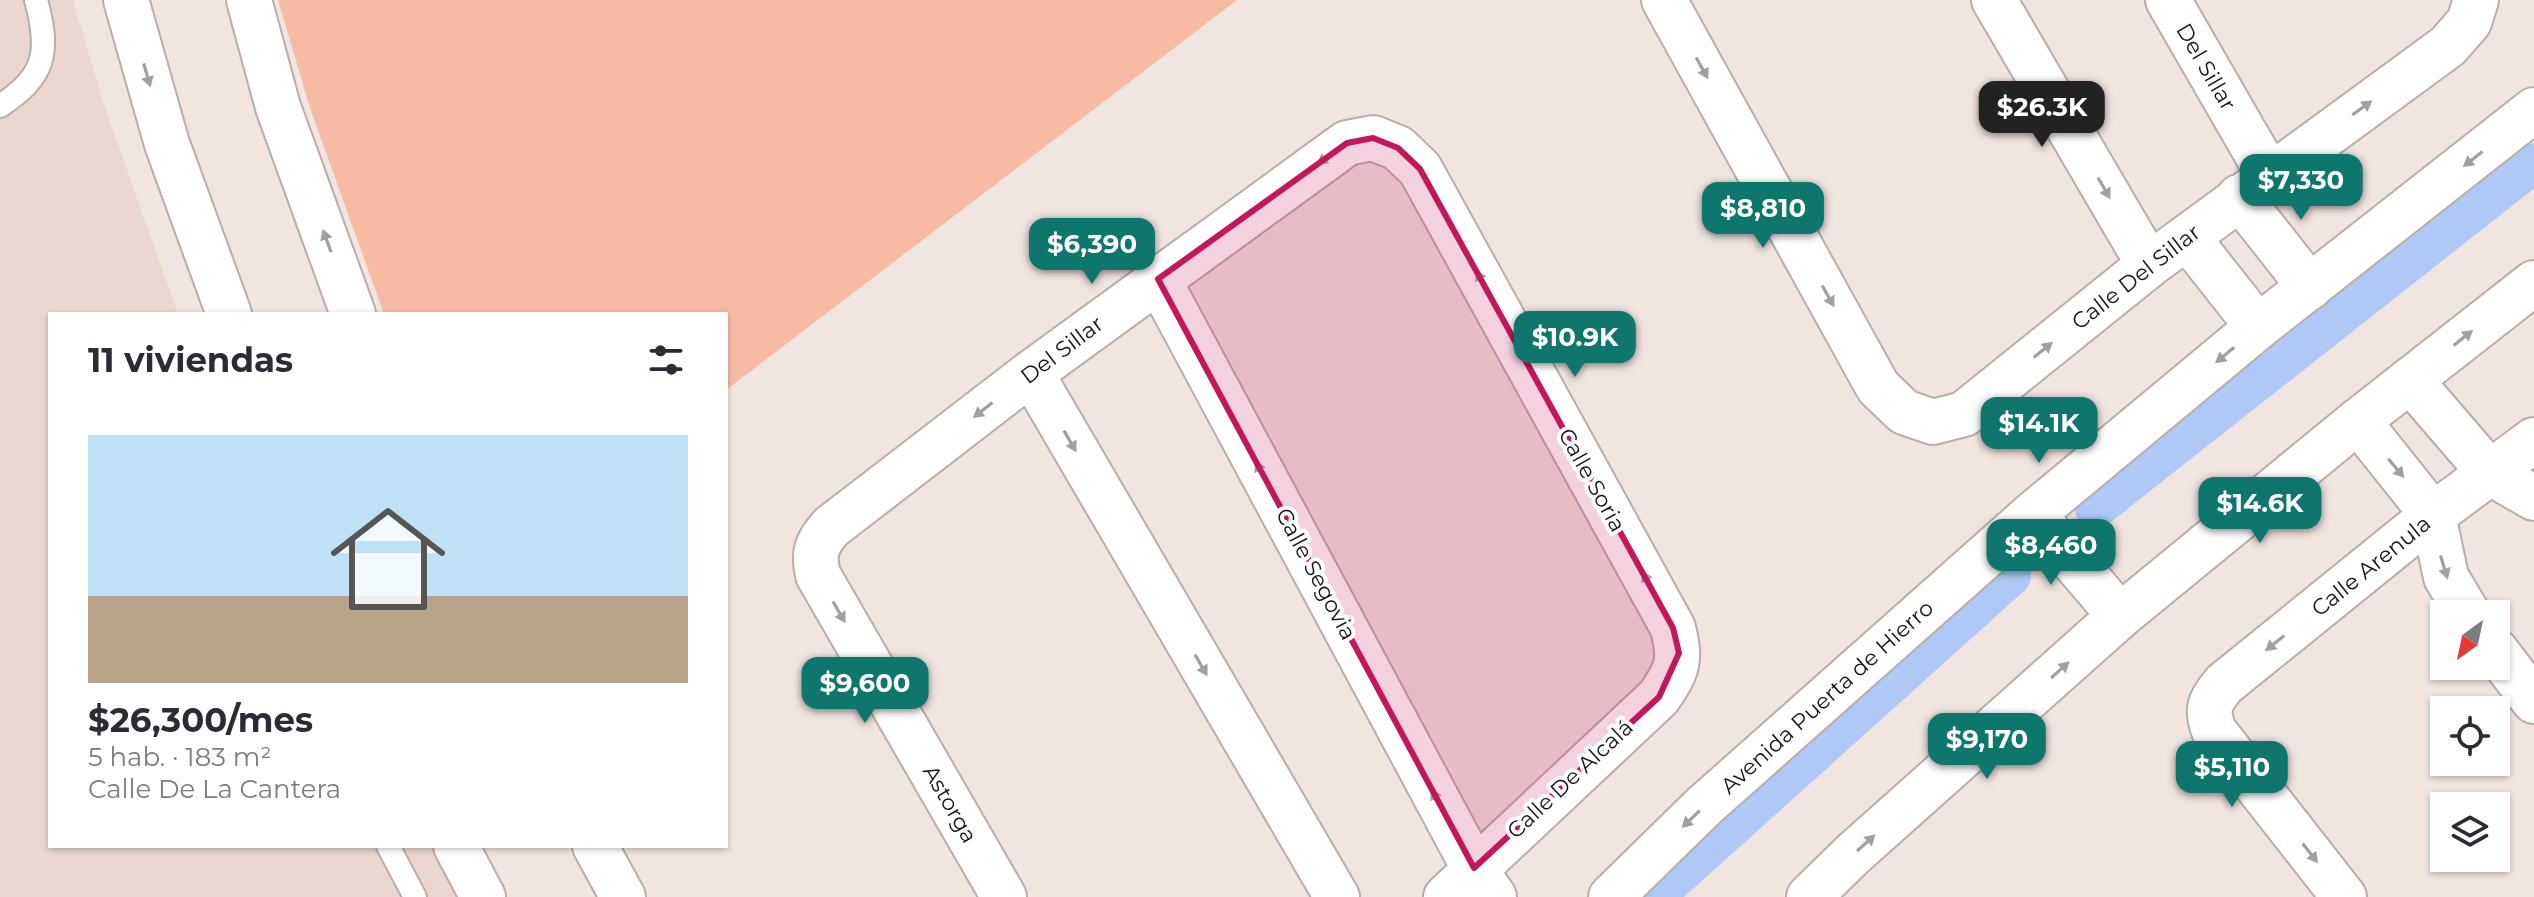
<!DOCTYPE html>
<html lang="es">
<meta charset="utf-8">
<style>
body{margin:0;font-family:Montserrat,sans-serif;background:#f2f2f3;color:#2b2b33;height:100vh;display:flex;flex-direction:column;font-size:30px;white-space:nowrap}
*{box-sizing:border-box;margin:0}
p{font-size:26px;color:#7c7c81}
.icon{flex:none;width:44px;height:44px;fill:none;stroke:currentColor;stroke-width:2;stroke-linecap:round;stroke-linejoin:round}
.map{position:relative;flex:1;overflow:hidden}
.drawer{position:absolute;left:48px;top:312px;width:680px;height:536px;display:flex;flex-direction:column;background:#fff;border-radius:0px;box-shadow:0 2px 6px #0004}
.drawer>*{flex:none}
.needle{width:52px;rotate:213deg}
.fabs{position:absolute;left:2430px;top:600px;display:grid;gap:16px}
.fabs a{display:grid;place-items:center;width:80px;height:80px;border-radius:0px;background:#fff;box-shadow:0 2px 6px #0004;font-size:40px}
.price{position:absolute;translate:-50% -68px;padding:0 18px;border-radius:16px;background:#0f766e;color:#fff;font-size:26px;line-height:52px;filter:drop-shadow(0 2px 4px #0008)}
.price::after{content:'';position:absolute;left:50%;top:48px;width:24px;height:18px;margin-left:-12px;background:inherit;clip-path:polygon(0 0,100% 0,50% 100%)}
.price.selected{background:#222;color:#fff}
ul{padding:0;list-style:none}
li{display:grid;align-content:center;gap:16px;height:424px;padding:0 40px}
li span{display:grid;place-items:center;height:248px;border-radius:0px;color:#555}
li>.icon{margin-inline-start:auto}
span .icon{width:144px;height:144px;fill:#fffc;stroke-width:1}
li b{font-size:34px}
h2{display:flex;justify-content:space-between;align-items:center;height:96px;padding:0 40px;font-size:34px}
.map>svg:first-child{display:block}
</style>
<div class="map">
<svg width="2534" height="897" viewBox="0 0 2534 897">
<rect width="100%" height="100%" fill="#f1e5e1"/>
<path fill="#ebd7d0" d="M0,0H73L103,102L178,314H50V846H434L462,897H0Z"/>
<path fill="#f7bba4" d="M278,0H1237L726,390V314H384L310,108Z"/>
<g fill="none" stroke-linecap="round" stroke-linejoin="round">
<path stroke="#b0c8f6" stroke-width="40" d="M2095,509L2534,163
M1654,897L2011,576"/>
<g stroke="#b9ada9" stroke-width="26">
<path id="service" d="M0,106C46,76 50,52 36,0
M388,846L415,897"/>
</g>
<g stroke="#b9ada9" stroke-width="48">
<path id="minor" d="M1664,0L1878,387L1904,412L1933,422L1964,414L2149,265L2448,46L2469,22L2476,0
M1994,0L2149,265
M2168,0L2269,175
M2239,197L2310,287
M2187,237L2258,327
M1158,279L1474,868L1494,897
M1031,373L1337,897
M2410,380L2489,472L2534,498
M2358,421L2433,515L2446,577L2468,614
M2496,651L2534,701
M1004,897L818,575C813,553 816,544 831,527L1031,373L1347,143L1373,138L1398,148L1420,169L1673,628C1681,661 1678,669 1659,697L1446,897
M2344,897L2214,731C2206,709 2209,702 2224,684L2433,515L2534,440"/>
</g>
<g stroke="#b9ada9" stroke-width="48">
<path id="tertiary" d="M126,0L167,144L229,314
M249,0L278,107L353,314
M2033,514L2120,616
M456,846L483,897
M595,846L623,897
M1611,897L1704,806L2033,514L2258,327L2534,110
M1809,897L1853,854L2120,616L2358,421L2534,283"/>
</g>
<use href="#service" stroke="#fff" stroke-width="22"/>
<use href="#minor" stroke="#fff" stroke-width="44"/>
<use href="#tertiary" stroke="#fff" stroke-width="44"/>
</g>
<defs><path id="oneway-solid" d="M-6-.8H1V-3.2L6.5 0L1 3.2V.8H-6Z" transform="scale(2)"/></defs>
<g fill="#a2a09f">
<use href="#oneway-solid" transform="translate(1702 68) rotate(61)"/>
<use href="#oneway-solid" transform="translate(147 75) rotate(74)"/>
<use href="#oneway-solid" transform="translate(2362 108) rotate(-36)"/>
<use href="#oneway-solid" transform="translate(1327 157) rotate(144)"/>
<use href="#oneway-solid" transform="translate(2473 159) rotate(142)"/>
<use href="#oneway-solid" transform="translate(2104 188) rotate(60)"/>
<use href="#oneway-solid" transform="translate(327 241) rotate(-110)"/>
<use href="#oneway-solid" transform="translate(1482 281) rotate(-119)"/>
<use href="#oneway-solid" transform="translate(1828 296) rotate(61)"/>
<use href="#oneway-solid" transform="translate(2463 338) rotate(-38)"/>
<use href="#oneway-solid" transform="translate(2043 350) rotate(-39)"/>
<use href="#oneway-solid" transform="translate(2225 355) rotate(140)"/>
<use href="#oneway-solid" transform="translate(983 410) rotate(142)"/>
<use href="#oneway-solid" transform="translate(1070 441) rotate(60)"/>
<use href="#oneway-solid" transform="translate(2396 468) rotate(50)"/>
<use href="#oneway-solid" transform="translate(1261 472) rotate(-118)"/>
<use href="#oneway-solid" transform="translate(2444 567) rotate(73)"/>
<use href="#oneway-solid" transform="translate(1648 582) rotate(-119)"/>
<use href="#oneway-solid" transform="translate(839 612) rotate(60)"/>
<use href="#oneway-solid" transform="translate(2275 643) rotate(141)"/>
<use href="#oneway-solid" transform="translate(1201 665) rotate(60)"/>
<use href="#oneway-solid" transform="translate(2060 670) rotate(-42)"/>
<use href="#oneway-solid" transform="translate(1437 800) rotate(-118)"/>
<use href="#oneway-solid" transform="translate(1691 819) rotate(136)"/>
<use href="#oneway-solid" transform="translate(1866 843) rotate(-42)"/>
<use href="#oneway-solid" transform="translate(2310 853) rotate(52)"/>
</g>
<path fill="#c2185b" fill-opacity="0.2" stroke="#c2185b" stroke-width="6" stroke-linejoin="round" d="M1373,138L1398,148L1420,169L1673,628L1679,653L1659,697L1474,868L1158,279L1347,143Z"/>
<g text-anchor="middle" dominant-baseline="central" stroke-width="8" stroke-linejoin="round" paint-order="stroke">
<g font-size="22" fill="#161210" stroke="#fff">
<text transform="translate(2206 67) rotate(60)">Del Sillar</text>
<text transform="translate(2136 277) rotate(-38)">Calle Del Sillar</text>
<text transform="translate(1062 350) rotate(-37)">Del Sillar</text>
<text transform="translate(1592 480) rotate(61)">Calle Soria</text>
<text transform="translate(2371 566) rotate(-39)">Calle Arenula</text>
<text transform="translate(1316 574) rotate(62)">Calle Segovia</text>
<text transform="translate(1827 697) rotate(-42)">Avenida Puerta de Hierro</text>
<text transform="translate(1570 779) rotate(-43)">Calle De Alcalá</text>
<text transform="translate(950 804) rotate(60)">Astorga</text>
</g>
</g>
</svg>
<div class="fabs">
<a><svg class="needle" viewBox="-14 -14 28 28"><path d="M0-13l5 13h-10z" fill="#e53935"/><path d="M0 13l5-13h-10z" fill="#7c7c81"/></svg></a>
<a><svg class="icon" aria-label="locate" viewBox="0 0 24 24"><circle cx="12" cy="12" r="6"/><path d="M12 2v4M12 18v4M2 12h4M18 12h4"/></svg></a>
<a><svg class="icon" aria-label="layers" viewBox="0 0 24 24"><path d="M12 4l9 5-9 5-9-5zM3 14l9 5 9-5"/></svg></a>
</div>
<b class="price selected" style="left:2042px;top:149px">$26.3K</b>
<b class="price" style="left:2301px;top:222px">$7,330</b>
<b class="price" style="left:1763px;top:250px">$8,810</b>
<b class="price" style="left:1092px;top:286px">$6,390</b>
<b class="price" style="left:1575px;top:379px">$10.9K</b>
<b class="price" style="left:2039px;top:465px">$14.1K</b>
<b class="price" style="left:2260px;top:545px">$14.6K</b>
<b class="price" style="left:2051px;top:587px">$8,460</b>
<b class="price" style="left:865px;top:725px">$9,600</b>
<b class="price" style="left:1987px;top:781px">$9,170</b>
<b class="price" style="left:2232px;top:809px">$5,110</b>
<section class="drawer">
<h2>11 viviendas<svg class="icon" aria-label="filters" viewBox="0 0 24 24"><path d="M4 7h16M4 17h16"/><circle cx="9" cy="7" r="2"/><circle cx="15" cy="17" r="2"/></svg></h2>
<ul>
<li><span style="background:linear-gradient(#bfe0f5 65%,#b9a48a 0)"><svg class="icon" aria-label="home" viewBox="0 0 24 24"><path d="M3 11l9-7 9 7M6 9v11h12V9"/></svg></span><div><b>$26,300/mes</b><p>5 hab. · 183 m²</p><p>Calle De La Cantera</p></div></li>
</ul>
</section>
</div>
